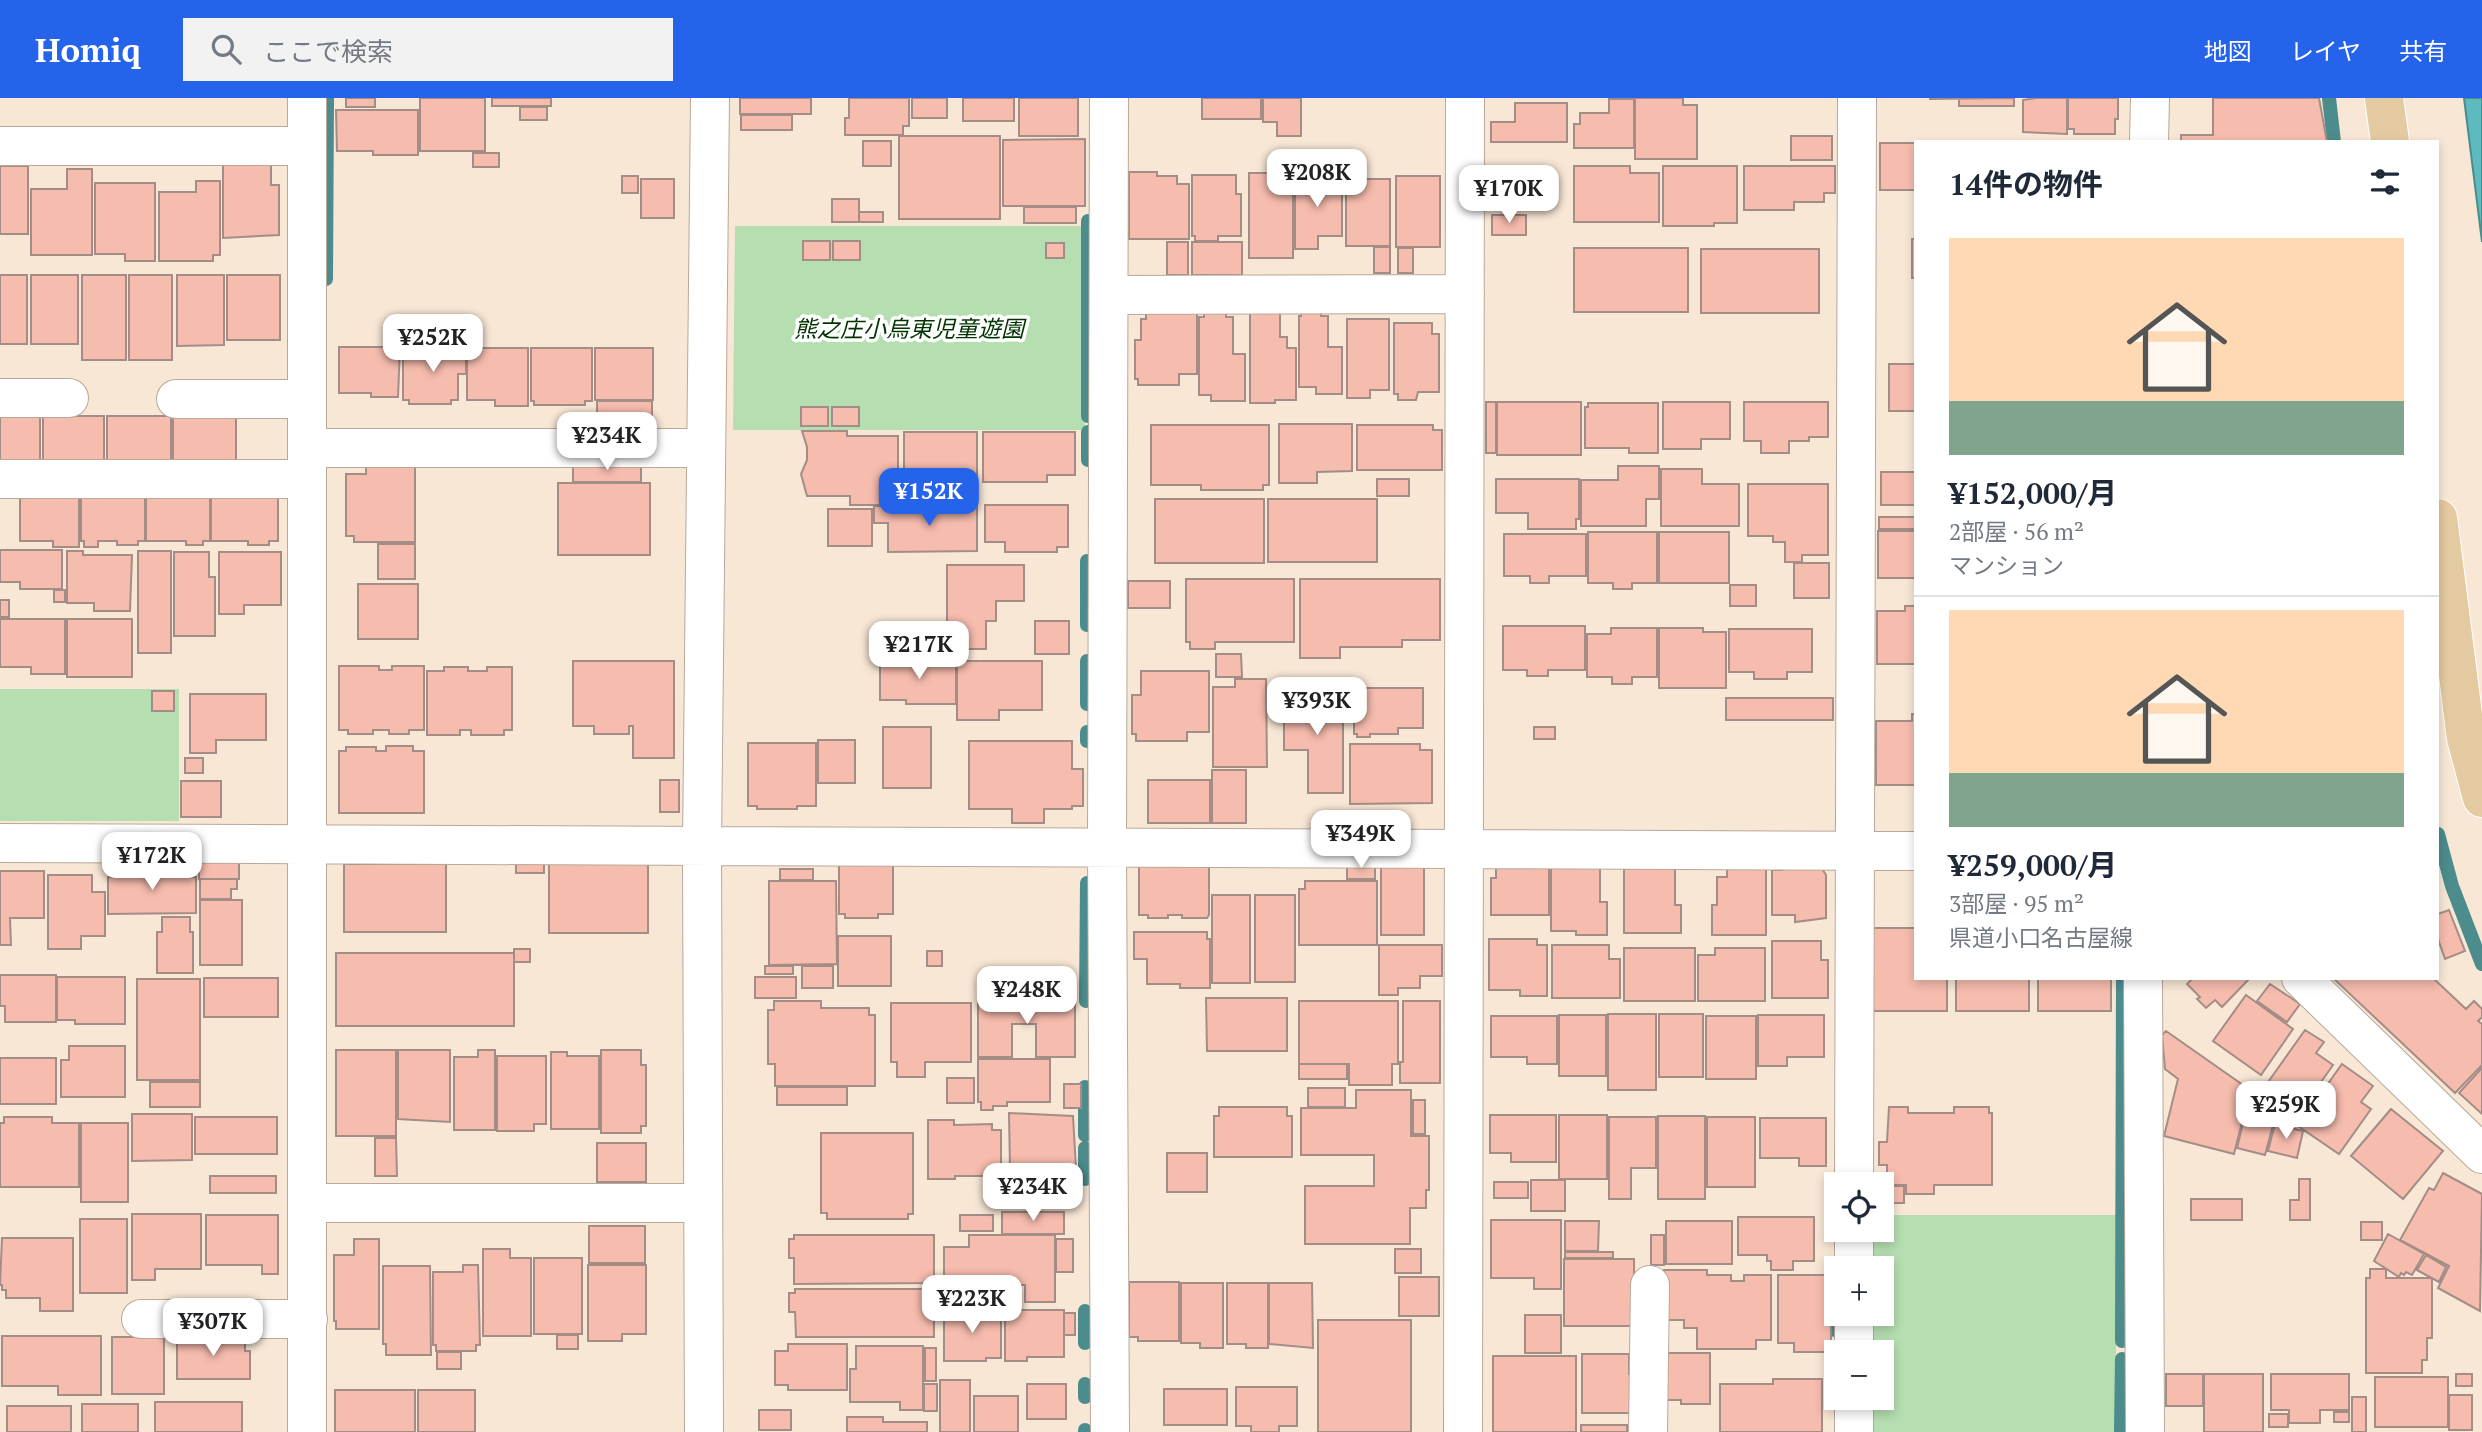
<!DOCTYPE html>
<html lang="ja">
<meta charset="utf-8">
<style>
body{margin:0;font-family:"PT Serif","Noto Sans JP",serif;background:#f2f2f3;color:#1f2937;height:100vh;display:flex;flex-direction:column;font-size:26px;white-space:nowrap}
*{box-sizing:border-box;margin:0}
p{font-size:23px;color:#747a83}
.icon{flex:none;width:38px;height:38px;fill:none;stroke:currentColor;stroke-width:2;stroke-linecap:round;stroke-linejoin:round}
.map{position:relative;flex:1;overflow:hidden}
.drawer{position:absolute;left:1914px;top:42px;width:525px;height:840px;display:flex;flex-direction:column;background:#fff;border-radius:0px;box-shadow:0 4px 10px #0003}
.drawer>*{flex:none}
.controls{position:absolute;left:1824px;top:1074px;display:grid;gap:14px}
.controls a{display:grid;place-items:center;width:70px;height:70px;border-radius:0px;background:#fff;box-shadow:0 4px 10px #0003;font-size:35px}
.price{position:absolute;translate:-50% -60px;padding:0 16px;border-radius:14px;background:#fff;color:#222;font-size:23px;line-height:46px;filter:drop-shadow(0 2px 4px #0008)}
.price::after{content:'';position:absolute;left:50%;top:42px;width:21px;height:16px;margin-left:-10px;background:inherit;clip-path:polygon(0 0,100% 0,50% 100%)}
.price.current{background:#2563eb;color:#fff}
ul{padding:0;list-style:none}
li{display:grid;align-content:center;gap:14px;height:371px;padding:0 35px}
li+li{border-top:2px solid #e0e1e3}
li span{display:grid;place-items:center;height:217px;border-radius:0px;color:#555}
li>.icon{margin-inline-start:auto}
span .icon{width:126px;height:126px;fill:#fffc;stroke-width:1}
li b{font-size:30px}
h2{display:flex;justify-content:space-between;align-items:center;height:84px;padding:0 35px;font-size:30px}
header{display:flex;align-items:center;gap:42px;box-sizing:border-box;height:98px;padding:0 35px;background:#2563eb;color:#fff}
header strong{font-size:33px}
nav{display:flex;gap:38px;margin-inline-start:auto;font-size:24px}
.search{width:490px;height:63px;background:#f2f2f3;display:flex;align-items:center;gap:18px;box-sizing:border-box;padding:0 24px;border-radius:0px;color:#747a83;font-size:26px}
.map>svg:first-child{display:block}
</style>
<header>
<strong>Homiq</strong>
<div class="search"><svg class="icon" aria-label="search" viewBox="0 0 24 24"><circle cx="10" cy="10" r="6"/><path d="M15 15l6 6"/></svg>ここで検索</div>
<nav><a>地図</a><a>レイヤ</a><a>共有</a></nav>
</header>
<div class="map">
<svg width="2482" height="1334" viewBox="0 0 2482 1334">
<rect width="100%" height="100%" fill="#f8e7d5"/>
<path fill="#b5deb1" d="M735,128H1083L1085,332H733Z
M0,591H179V723H0Z
M1881,1117H2116V1334H1870V1300H1881V1255H1870V1216H1881V1171H1870V1132H1881Z"/>
<path fill="#5dbabf" stroke="#4c8c8d" stroke-width="2" d="M2464,0H2482V144Z"/>
<g fill="none" stroke-linecap="round" stroke-linejoin="round">
<path stroke="#4c8c8d" stroke-width="14" d="M2329,0L2334,44
M326,181L327,0
M1088,318V123
M1088,334V362
M1087,463V527
M1087,563V606
M1087,634V643
M2438,736L2452,788L2482,866
M1086,903L1087,785
M1085,989V1037
M1085,1050V1081
M1835,1177V1232
M1085,1213V1245
M2122,1243L2123,880
M1835,1256V1262
M1085,1286V1299
M1085,1334V1332
M2121,1334L2122,1261"/>
</g>
<path fill="#f6bcae" stroke="#a48d87" stroke-width="2" d="M346,0H375V9H346Z
M420,0H485V53H420Z
M492,0H551V8H492Z
M740,0H811V16H740Z
M849,0H909V28H903V37H845V20H849Z
M912,0H947V20H912Z
M963,0H1014V23H963Z
M1019,0H1078V38H1019Z
M1202,0H1261V21H1202Z
M1263,0H1301V38H1277V24H1263Z
M1635,0H1683V7H1697V61H1635Z
M2014,0V8H1959V1H1929Z
M2036,0H2067V36L2023,34V2Z
M2068,0H2118V21H2115V36H2074V31H2068Z
M2213,0H2319L2327,44H2181V37H2213Z
M1609,1H1634V50H1574V26H1580V15H1609Z
M1515,5H1567V44H1491V24H1515Z
M520,9H547V22H520Z
M336,12H418V57H373V53H337Z
M741,17H792V32H741Z
M899,38H1000V121H899Z
M1791,38H1832V62H1791Z
M1085,41V108H1003V42Z
M863,43H891V68H863Z
M1880,45H1916V92H1880Z
M473,55H499V69H473Z
M223,61H271V87H279V137L223,140Z
M0,68H28V136H0Z
M1574,68H1630V75H1659V124H1574Z
M1663,68H1737V125H1714V128H1663Z
M1744,68H1835V95H1824V104H1794V112H1744Z
M67,71H92V157H31V91H67Z
M1348,73H1365V81H1390V148H1346V81H1348Z
M1129,74H1157V78H1177V86H1189V141H1129Z
M1249,75H1268V81H1293V160H1249Z
M1192,77H1236V96H1241V138H1218V143H1195V138H1192Z
M622,78H638V95H622Z
M1295,78H1342V138H1318V151H1295Z
M1396,78H1440V149H1396Z
M641,81H674V120H641Z
M196,83H220V157H213V163H159V94H196Z
M95,85H155V163H125V156H95Z
M832,101H859V124H832Z
M1024,109H1076V125H1024Z
M859,114H883V124H859Z
M1492,117H1526V137H1492Z
M1912,141H1916V180H1912Z
M803,143H830V162H803Z
M833,143H860V162H833Z
M1167,144H1188V177H1167Z
M1192,144H1242V177H1192Z
M1046,145H1064V160H1046Z
M1374,149H1390V175H1374Z
M1398,150H1413V175H1398Z
M1574,150H1688V214H1574Z
M1701,151H1819V215H1701Z
M0,177H27V246H0Z
M31,177H78V246H31Z
M82,177H126V262H82Z
M129,177H172V262H129Z
M177,177H224V247L177,248Z
M227,177H280V242H227Z
M1204,210H1226V219H1233V256H1245V303H1211V297H1199V219H1204Z
M1301,211H1321V218H1328V249H1342V296H1316V289H1299V218H1301Z
M1250,213H1280V239H1287V250H1296V302H1275V305H1250Z
M1146,215H1197V276H1179V287H1138V281H1135V242H1141V221H1146Z
M1347,221H1389V292H1370V300H1347Z
M1394,225H1432V236H1439V294H1418L1416,302H1398V296H1394Z
M339,249H400L398,299H371V295H339Z
M403,249H466V276H458V302H451V306H409V302H403Z
M467,250H528V308H495V302H467Z
M531,250H592V303H585V307H534V303H531Z
M595,250H653V302H595Z
M1889,266H1916V313H1889Z
M597,303H652V334H597Z
M1486,304H1496V355H1486Z
M1497,304H1581V357H1497Z
M1663,304H1730V341H1701V351H1663Z
M1744,304H1828V339H1809V343H1789V355H1761V343H1744Z
M1588,305H1658V355H1629V350H1585V309H1588Z
M801,309H828V328H801Z
M832,309H859V328H832Z
M0,318H40V364L0,369Z
M43,318H104V364H43Z
M107,318H171V364H107Z
M173,318H236V364H173Z
M1279,326H1352V373L1317,374V385H1279Z
M1151,327H1269V387H1263V392H1201V387H1151Z
M1357,327H1433V332H1442V372H1357Z
M802,333H847V338H898V407H850V398H807L801,376L807,362V349Z
M904,334H977V388H954V394H930V388H904Z
M983,334H1075V377H1047V384H983Z
M573,364H641V384H573Z
M366,366H415V444H354V438H346V376H366Z
M1618,368H1659V401H1646V428H1581V382H1618Z
M1661,371H1702V386H1739V428H1661Z
M1881,374H1916V407H1881Z
M1377,381H1409V398H1377Z
M1496,381H1579V421H1576V431H1528V415H1496Z
M558,385H650V457H558Z
M1748,386H1828V457H1802V464H1785V444H1773V438H1748Z
M20,398H79V449H53V443H20Z
M81,398H145V443H138V447H117V443H98V449H84V443H81Z
M146,398H210V443H203V447H186V443H146Z
M211,398H278V443H269V447H248V443H211Z
M1155,401H1264V465H1155Z
M1268,401H1377V464H1268Z
M985,407H1068V449H1057V454H1005V444H985Z
M874,408H977V453L888,454V425H874Z
M828,411H872V448H828Z
M1879,419H1916V431H1879Z
M1878,433H1916V480H1878Z
M1588,434H1657V485H1632V491H1613V485H1588Z
M1659,434H1729V485H1659Z
M1504,436H1586V478H1549V485H1530V478H1504Z
M378,446H415V481H378Z
M0,452H62V491H20V484H0Z
M67,453H83V457H132L130,513H94V505H67Z
M138,453H171V555H138Z
M174,454H209V479H215V538H174Z
M219,454H281V507H244V516H219Z
M1794,465H1829V500H1794Z
M947,467H1024V503H996V523H986V551H947Z
M1186,481H1294V544H1215V551H1190V544H1186Z
M1300,481H1440V542H1402V549H1340V560H1300Z
M1128,483H1170V510H1128Z
M358,486H418V541H358Z
M1730,487H1756V508H1730Z
M54,492H65V504H54Z
M0,502H9V519H0Z
M1905,508H1916V566H1877V513H1905Z
M0,521H65V576H31V569H0Z
M67,521H132V579H67Z
M1035,523H1069V556H1035Z
M1503,528H1585V572H1548V578H1527V572H1503Z
M1611,530H1657V579H1632V586H1612V579H1587V536H1611Z
M1659,530H1703V534H1726V590H1659Z
M1729,531H1812V574H1787V581H1754V574H1729Z
M1216,556H1241L1242,579H1216Z
M880,562H956V606H906V602H880Z
M573,563H674V660H633V628H629V636H594V628H573Z
M957,563H1042V612H999V622H957Z
M339,568H379V572H392V568H424V632H409V636H389V632H373V636H348V632H339Z
M444,569H468V573H487V569H512V632H504V637H471V632H460V637H427V573H444Z
M1141,573H1209V634H1187V643H1136V636H1132V597H1141Z
M1235,581H1266L1267,669H1213V589H1235Z
M1354,590H1423V630H1398V636H1370V639H1357V636H1354Z
M152,593H174V613H152Z
M1284,593H1326V600H1343V695H1308V652H1284Z
M190,596H266V642H216V655H190Z
M1726,600H1833V622H1726Z
M1912,616H1916V687H1876V623H1912Z
M883,629H931V690H883Z
M1534,629H1555V641H1534Z
M818,642H855V685H818Z
M969,643H1072V671H1083V708H1072V711H1044V725H1012V711H969Z
M748,645H816V708H797V711H757V708H748Z
M1350,646H1420V652H1432V705L1350,706Z
M386,648H413V653H424V715H339V653H346V649H376V653H386Z
M185,660H203V675H185Z
M1212,672H1246V725H1212Z
M660,682H679V714H660Z
M1148,682H1210V725H1148Z
M181,683H221V719H181Z
M199,763H239V781H199Z
M516,763H544V775H516Z
M549,764H648V835H549Z
M1139,764H1209V817L1207,820H1182V817H1168V820H1148V817H1139Z
M1347,764H1375V781H1347Z
M1549,764V817H1491V780H1496V770Z
M1782,764H1818L1826,777V820L1795,824V817H1772V772H1782Z
M1675,765V807H1681V835H1624V771Z
M129,766H172V779H196V815L108,816V779H129Z
M344,766H446V834H344Z
M839,767H893V816H878V820H845V816H839Z
M1727,767H1766V837H1712V807H1717V779H1727Z
M1381,768H1424V837H1381Z
M1551,770H1600V804H1607V837H1576V833H1551Z
M780,771H813V782H780Z
M0,773H44V820H10L11,847H0Z
M48,777H92V794H105V838H81V851H48Z
M200,781H237V791H231V801H200Z
M769,783H836L837,866L769,867Z
M1305,783H1377V847H1299V791H1305Z
M1212,797H1250V885H1212Z
M1255,797H1295V884H1255Z
M200,802H242V867H200Z
M2449,812L2465,853L2445,861L2438,841V816Z
M162,819H190V834H193V875H157V834H162Z
M1873,830H1916V880H1947V913H1873Z
M1134,834H1207V841H1210V890H1180V886H1147V861H1134Z
M838,838H891V888H838Z
M1489,841H1537V847H1547V898H1520V892H1489Z
M1772,843H1821V862H1828V900H1772Z
M1379,847H1442V878H1420V890H1398V897H1379Z
M1552,847H1609V861H1620V900H1552Z
M1624,850H1695V903H1624Z
M1715,850H1765V903H1698V857H1715Z
M514,851H530V864H514Z
M927,853H942V868H927Z
M336,855H514V928H336Z
M765,868H793V876H765Z
M802,868H833V890H802Z
M0,877H56V924H5V908H0Z
M57,879H125V926H75V922H57Z
M755,879H796V900H755Z
M204,880H278V919H204Z
M1956,880H2029V913H1956Z
M2038,880H2111V913H2038Z
M2193,880H2250L2222,909L2215,902L2206,910L2197,901L2200,899L2187,886Z
M2333,880H2433L2466,911L2474,903L2482,911V919L2478,923L2482,926V967L2455,995Z
M137,881H200V982H137Z
M2270,886L2300,906L2287,924L2257,903Z
M2246,897L2293,931L2261,977L2213,943Z
M1206,900H1287V953H1207Z
M978,902H1075V959H1036V926H1012V959H978Z
M774,903H821V910H869V917H875V988H775V966H768V912H774Z
M1299,903H1398V966H1392V987H1349V966H1299Z
M1403,903H1440V985H1400V964H1403Z
M891,905H971V964H925V979H897V964H891Z
M1608,916H1656V992H1608Z
M1659,916H1703V979H1659Z
M1559,917H1606V978H1559Z
M1758,917H1824V959H1787V968H1758Z
M1491,918H1557V966H1527V959H1491Z
M1706,918H1756V981H1706Z
M2305,932L2324,944L2316,955L2333,967L2297,1018L2261,994Z
M2166,933L2250,992L2234,1056L2164,1038L2178,981L2165,971L2162,937Z
M69,948H125V999H61V962H69Z
M336,952H396V1038H336Z
M398,952H450V1024L398,1021Z
M478,952H495V1032H454V959H478Z
M601,952H641V967H646V1028H641V1035H601Z
M551,954H567V958H599V1031H551Z
M497,958H546V1026H534V1033H497Z
M0,960H56V1006H0Z
M978,961H1050V1004H1007V1008H993V1012H981V1004H978Z
M1299,966H1347V981H1299Z
M2342,966L2373,988L2361,1004L2371,1011L2339,1056L2298,1028Z
M2482,970V1016L2459,995Z
M947,980H974V1005H947Z
M150,984H200V1009H150Z
M1064,986H1081V1010H1064Z
M777,989H847V1007H777Z
M1308,990H1345V1009H1308Z
M1356,992H1411V1038H1429V1092H1426V1110H1410V1146H1305V1088H1374V1057H1301V1010H1356Z
M1413,1002H1425V1036H1413Z
M1219,1009H1287V1018H1292V1059H1214V1018H1219Z
M1889,1009H1908V1015H1954V1009H1989V1015H1992V1087H1934V1096H1906V1087H1887V1067H1879V1044H1887Z
M2247,1009L2276,1016L2265,1057L2237,1050Z
M2391,1011L2443,1053L2403,1101L2351,1058Z
M1009,1015L1073,1018L1076,1071H1010Z
M132,1016H192V1062L132,1063Z
M1490,1017H1556V1064H1511V1055H1490Z
M1559,1017H1607V1081H1559Z
M1658,1018H1705V1101H1658Z
M4,1019H52V1025H79V1089H0V1025H4Z
M195,1019H277V1056H195Z
M1609,1019H1656V1070H1631V1101H1609Z
M1707,1019H1755V1089H1707Z
M1760,1020H1826V1068H1799V1060H1760Z
M928,1022H954V1027L992,1026V1032H1001V1078H955V1081H928Z
M81,1025H128V1104H81Z
M2275,1026L2303,1033L2297,1060L2268,1053Z
M821,1035H913V1116H908V1121H827V1115H821Z
M375,1040H396L397,1078H375Z
M597,1045H646V1084H597Z
M1167,1055H1207V1094H1167Z
M2443,1075L2482,1096L2480,1213L2438,1190L2449,1168L2400,1142L2429,1090L2434,1092Z
M210,1078H276V1095H210Z
M2299,1081H2310V1122H2290V1102H2299Z
M1531,1082H1565V1113H1531Z
M1494,1084H1528V1100H1494Z
M1881,1088H1904V1105H1881Z
M1041,1094H1073V1109H1041Z
M2191,1101H2242V1122H2191Z
M1002,1114H1064V1136H1002Z
M132,1116H201V1171H155V1182H132Z
M206,1117H278V1176H262V1167H206Z
M960,1117H993V1133H960Z
M1738,1119H1814V1163H1793V1172H1771V1163H1767V1157H1738Z
M80,1121H127V1195H80Z
M1491,1122H1561V1191H1534V1180H1491Z
M1565,1123H1599L1598,1153H1565Z
M1666,1123H1732V1166H1666Z
M2361,1124H2382V1142H2361Z
M589,1128H645V1165H589Z
M2388,1136L2424,1156L2412,1177L2406,1174L2404,1177L2401,1175L2399,1179L2374,1163Z
M794,1137H934V1185L794,1186V1160H789V1141H794Z
M969,1137H1055V1204H1025V1187H983V1204H944V1149H969Z
M1651,1137H1664V1167H1651Z
M2,1140H73V1213H40V1200H6V1192H2V1187H0Z
M354,1141H379V1231H336V1223H334V1157H354Z
M1056,1141H1073V1174H1056Z
M483,1151H510V1160H531V1238H483Z
M1395,1151H1421V1175H1395Z
M1565,1154H1613V1160H1565Z
M2426,1157L2446,1169L2439,1184L2417,1172Z
M534,1160H582V1236H534Z
M1564,1161H1634V1176H1639L1634,1228H1564Z
M463,1167H478L480,1247H476V1253H436V1247H433V1174H463Z
M588,1167H646V1236H622V1243H588Z
M383,1168H430L431,1257H386V1246H383Z
M2370,1171H2386V1180H2432V1240H2427V1262H2422V1275H2366V1180H2370Z
M1664,1172H1707V1177H1731V1183H1744V1177H1771V1242H1756V1251H1697V1230H1684V1222H1664Z
M1778,1177H1831V1254H1794V1245H1778Z
M1399,1179H1439V1218H1399Z
M1129,1184H1179V1243H1138V1239H1129Z
M1181,1185H1223V1250H1200V1245H1181Z
M1227,1185H1268V1250H1246V1246H1227Z
M1269,1185H1312L1313,1250L1269,1246Z
M795,1191H934V1239H796L795,1214H789V1195H795Z
M944,1212H1001V1260H986V1263H944Z
M1005,1212H1064V1259H1027V1263H1005Z
M1064,1215H1075V1237H1064Z
M1525,1217H1561V1255H1525Z
M1318,1222H1411V1334H1318Z
M557,1237H578V1251H557Z
M2,1238H101V1297H58V1288H2Z
M112,1239H164V1296H112Z
M177,1239H245V1253H250V1281H177Z
M788,1246H847V1292H788V1287H775V1253H788Z
M856,1248H923V1312H900V1304H850V1271H856Z
M925,1250H936V1283H925Z
M437,1254H461V1271H437Z
M1666,1255H1710V1306H1681V1302H1666Z
M1582,1256H1629V1276H1635V1315H1582Z
M1493,1258H1576V1334H1493Z
M2166,1276H2203V1308H2166Z
M2204,1276H2263V1334H2204Z
M2271,1276H2349V1312H2320V1325H2289V1312H2271Z
M2456,1276H2472V1288H2456Z
M2375,1279H2448V1329H2375Z
M1773,1281H1822V1334H1720V1286H1773Z
M940,1282H970V1334H940Z
M924,1286H937V1313H924Z
M1027,1286H1066V1321H1027Z
M1236,1289H1297V1328H1279V1334H1251V1328H1236Z
M1164,1291H1227V1327H1164Z
M335,1292H415V1334H335Z
M418,1292H475V1334H418Z
M2449,1297H2472V1332H2449Z
M974,1298H1018V1334H974Z
M2352,1299H2366V1334H2352Z
M155,1304H242V1334H155Z
M82,1306H138V1334H82Z
M7,1308H71V1334H7Z
M759,1312H791V1332H759Z
M2334,1314H2349V1324H2334Z
M2269,1316H2288V1329H2269Z
M847,1319H883V1324H927V1334H847Z
M1581,1327H1627V1332L1632,1334H1581Z"/>
<g fill="none" stroke-linecap="round" stroke-linejoin="round">
<g stroke="#b8a998" stroke-width="40">
<path id="minor" d="M307,0V1334
M1109,0L1107,749L1110,1334
M2149,44L2150,0
M0,48H307
M1109,197L1465,196
M0,300H69
M176,301H307
M307,350H706
M0,381H307
M0,745L1916,753
M2143,880L2145,1334
M2301,880L2482,1056
M1854,1087L1857,0
M308,1105H703
M1854,1171V1132
M141,1221H308
M1854,1255V1216
M704,1334L702,748L710,0
M1463,1334L1465,0
M1648,1334L1650,1187
M1854,1334V1300"/>
</g>
<g stroke="#fff" stroke-width="40">
<path id="major" d="M2384,0L2390,44
M2438,420L2466,640L2482,700"/>
</g>
<use href="#minor" stroke="#fff" stroke-width="38"/>
<use href="#major" stroke="#e3caa1" stroke-width="38"/>
</g>
<g text-anchor="middle" dominant-baseline="central" stroke-width="7" stroke-linejoin="round" paint-order="stroke">
<g font-size="23" font-style="italic" fill="#013401" stroke="#fff">
<text x="909" y="230">熊之庄小烏東児童遊園</text>
</g>
</g>
</svg>
<div class="controls">
<a><svg class="icon" aria-label="locate" viewBox="0 0 24 24"><circle cx="12" cy="12" r="6"/><path d="M12 2v4M12 18v4M2 12h4M18 12h4"/></svg></a>
<a>+</a>
<a>−</a>
</div>
<b class="price" style="left:1317px;top:111px">¥208K</b>
<b class="price" style="left:1509px;top:127px">¥170K</b>
<b class="price" style="left:433px;top:276px">¥252K</b>
<b class="price" style="left:607px;top:374px">¥234K</b>
<b class="price current" style="left:929px;top:430px">¥152K</b>
<b class="price" style="left:919px;top:583px">¥217K</b>
<b class="price" style="left:1317px;top:639px">¥393K</b>
<b class="price" style="left:1361px;top:772px">¥349K</b>
<b class="price" style="left:152px;top:794px">¥172K</b>
<b class="price" style="left:1027px;top:928px">¥248K</b>
<b class="price" style="left:2286px;top:1043px">¥259K</b>
<b class="price" style="left:1033px;top:1125px">¥234K</b>
<b class="price" style="left:972px;top:1237px">¥223K</b>
<b class="price" style="left:213px;top:1260px">¥307K</b>
<section class="drawer">
<h2>14件の物件<svg class="icon" aria-label="filters" viewBox="0 0 24 24"><path d="M4 7h16M4 17h16"/><circle cx="9" cy="7" r="2"/><circle cx="15" cy="17" r="2"/></svg></h2>
<ul>
<li><span style="background:linear-gradient(#ffd9b3 75%,#7fa58c 0)"><svg class="icon" aria-label="home" viewBox="0 0 24 24"><path d="M3 11l9-7 9 7M6 9v11h12V9"/></svg></span><div><b>¥152,000/月</b><p>2部屋 · 56 m²</p><p>マンション</p></div></li>
<li><span style="background:linear-gradient(#ffd9b3 75%,#7fa58c 0)"><svg class="icon" aria-label="home" viewBox="0 0 24 24"><path d="M3 11l9-7 9 7M6 9v11h12V9"/></svg></span><div><b>¥259,000/月</b><p>3部屋 · 95 m²</p><p>県道小口名古屋線</p></div></li>
</ul>
</section>
</div>
